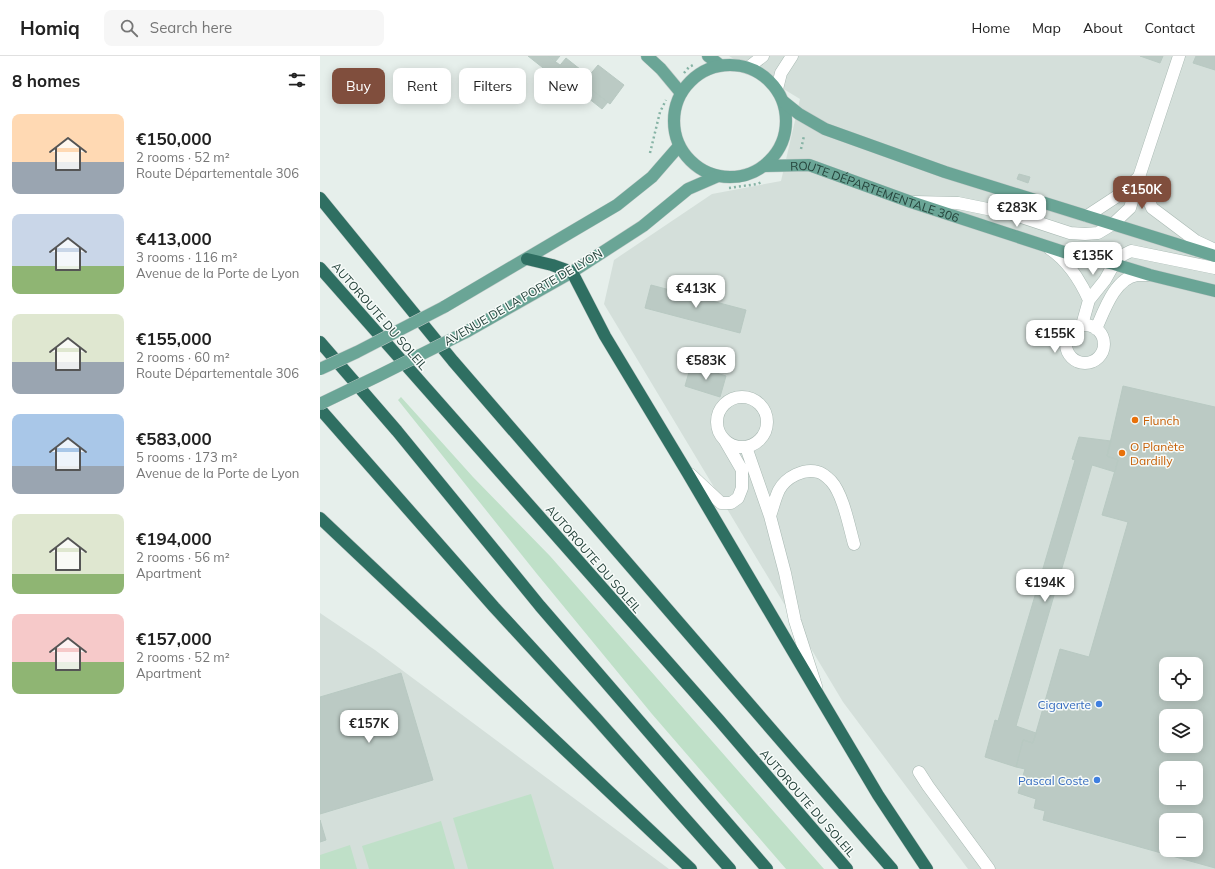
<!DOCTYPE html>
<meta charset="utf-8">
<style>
body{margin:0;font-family:Mulish,sans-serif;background:#f6f6f6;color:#222;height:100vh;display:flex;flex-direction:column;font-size:15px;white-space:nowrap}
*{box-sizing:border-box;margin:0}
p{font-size:13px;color:#767676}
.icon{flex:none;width:22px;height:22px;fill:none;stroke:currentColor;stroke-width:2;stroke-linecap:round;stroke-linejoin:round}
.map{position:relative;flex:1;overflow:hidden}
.side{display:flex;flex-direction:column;background:#fff;width:320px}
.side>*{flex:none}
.hud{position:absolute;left:12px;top:12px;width:380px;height:36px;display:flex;gap:8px}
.buttons{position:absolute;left:839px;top:601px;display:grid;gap:8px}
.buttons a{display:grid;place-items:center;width:44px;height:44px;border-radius:8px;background:#fff;box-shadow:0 2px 10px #0003;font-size:20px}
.price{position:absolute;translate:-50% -34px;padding:0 9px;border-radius:8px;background:#fff;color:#222;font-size:13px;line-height:26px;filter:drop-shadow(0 1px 2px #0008)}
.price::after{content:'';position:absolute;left:50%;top:24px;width:12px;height:9px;margin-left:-6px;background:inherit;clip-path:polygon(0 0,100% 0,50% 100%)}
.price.current{background:#804e3d;color:#fff}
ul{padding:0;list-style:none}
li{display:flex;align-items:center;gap:12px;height:100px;padding:0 12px}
li span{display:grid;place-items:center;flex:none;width:112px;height:80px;border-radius:8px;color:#555}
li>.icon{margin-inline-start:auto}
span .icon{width:48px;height:48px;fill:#fffc;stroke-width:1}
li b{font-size:17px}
h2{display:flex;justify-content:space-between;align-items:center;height:48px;padding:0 12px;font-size:17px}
.pill{padding:0 14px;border-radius:8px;background:#fff;box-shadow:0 2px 10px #0003;font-size:14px;line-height:36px}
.pill.current{background:#804e3d;color:#fff}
header{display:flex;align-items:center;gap:24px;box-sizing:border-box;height:56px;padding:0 20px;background:#fff;border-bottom:1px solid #e0e0e0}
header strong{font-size:19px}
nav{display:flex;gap:22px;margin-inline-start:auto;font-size:14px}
.search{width:280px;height:36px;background:#f6f6f6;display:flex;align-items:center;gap:10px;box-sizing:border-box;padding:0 14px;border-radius:8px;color:#767676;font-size:15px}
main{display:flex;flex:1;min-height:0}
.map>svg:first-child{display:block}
</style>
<header>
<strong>Homiq</strong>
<div class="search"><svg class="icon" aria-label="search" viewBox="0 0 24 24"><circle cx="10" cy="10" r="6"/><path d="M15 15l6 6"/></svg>Search here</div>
<nav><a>Home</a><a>Map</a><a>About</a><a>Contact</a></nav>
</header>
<main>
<section class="side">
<h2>8 homes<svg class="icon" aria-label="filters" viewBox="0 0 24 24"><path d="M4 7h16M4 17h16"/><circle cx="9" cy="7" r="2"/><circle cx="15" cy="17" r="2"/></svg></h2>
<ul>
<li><span style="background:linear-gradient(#ffd9b3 60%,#9aa5b1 0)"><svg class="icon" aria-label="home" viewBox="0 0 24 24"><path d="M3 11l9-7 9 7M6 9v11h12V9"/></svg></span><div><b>€150,000</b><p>2 rooms · 52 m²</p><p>Route Départementale 306</p></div></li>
<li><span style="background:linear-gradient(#c9d6e8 65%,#8fb573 0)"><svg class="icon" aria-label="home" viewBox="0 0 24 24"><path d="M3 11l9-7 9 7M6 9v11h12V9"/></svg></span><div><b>€413,000</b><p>3 rooms · 116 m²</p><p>Avenue de la Porte de Lyon</p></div></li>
<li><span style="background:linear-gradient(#dfe7d0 60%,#9aa5b1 0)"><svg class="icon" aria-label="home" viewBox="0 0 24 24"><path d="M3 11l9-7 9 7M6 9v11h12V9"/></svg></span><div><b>€155,000</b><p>2 rooms · 60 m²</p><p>Route Départementale 306</p></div></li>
<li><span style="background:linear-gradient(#a9c7e8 65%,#9aa5b1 0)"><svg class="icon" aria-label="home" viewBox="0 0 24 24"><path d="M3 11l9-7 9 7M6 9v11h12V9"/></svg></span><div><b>€583,000</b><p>5 rooms · 173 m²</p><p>Avenue de la Porte de Lyon</p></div></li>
<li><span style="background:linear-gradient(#dfe7d0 75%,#8fb573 0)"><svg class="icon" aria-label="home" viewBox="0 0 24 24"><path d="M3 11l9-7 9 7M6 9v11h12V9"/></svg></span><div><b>€194,000</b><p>2 rooms · 56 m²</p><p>Apartment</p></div></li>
<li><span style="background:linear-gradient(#f6c9c9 60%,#8fb573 0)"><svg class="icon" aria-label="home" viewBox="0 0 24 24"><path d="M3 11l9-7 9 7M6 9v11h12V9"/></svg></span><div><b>€157,000</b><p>2 rooms · 52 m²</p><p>Apartment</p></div></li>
</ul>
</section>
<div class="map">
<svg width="895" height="813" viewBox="0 0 895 813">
<rect width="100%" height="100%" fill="#e6efeb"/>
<path fill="#d4dfda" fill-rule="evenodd" d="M409,0H895V813H648L523,646L284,248L294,204L392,138L461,125L480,43ZM846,608H876V638H846ZM846,660H876V690H846ZM846,712H876V742H846ZM846,764H876V794H846Z
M0,557L55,594L349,813H0Z"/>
<path fill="#bfe0c8" d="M81,341L153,421L230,500L504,813H466L332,658L217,518L78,344Z
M211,738L234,813H148L133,762Z
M121,765L135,813H49L42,790Z
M30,789L37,813H0V799Z"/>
<path fill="#bbcac4" stroke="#b8c9c2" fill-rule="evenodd" d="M208,0H228L240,9L232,19Z
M228,0H240L235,6Z
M820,0H843L840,7Z
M876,0H895V14L873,7Z
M246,2L256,10L242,26L232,19Z
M278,9L304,29L290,48L263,27Z
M256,10L264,16L250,32L242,26Z
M266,13L272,17L263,27L288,46L282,53L253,30Z
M699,118L710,121L708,127L697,123Z
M331,229L426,254L420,277L325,252Z
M371,309L406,320L400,341L365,330Z
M803,330L895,351V812L723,764L725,755L714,752L716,743L698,737L705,713L696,711L703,684L713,687L740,593L769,601L808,466L782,459L798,404L787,400ZM846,608H876V638H846ZM846,660H876V690H846ZM846,712H876V742H846ZM846,764H876V794H846Z
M759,381L791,385L787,400L798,404L795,416L772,409L696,670L716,677L713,687L703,684L696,711L665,701L675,664L678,665L755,404L752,403Z
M81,617L113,724L0,758V641Z
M0,764L6,784L0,786Z"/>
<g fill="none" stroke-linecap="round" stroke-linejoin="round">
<g stroke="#a8b8b2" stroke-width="13">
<path id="lane" d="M819,121L859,0
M397 366a25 25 0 1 1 50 0a25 25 0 1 1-50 0Z
M426,391L450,460L465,517L475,565L496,630
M370,418L401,447H411L418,442L422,432V414L404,383
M450,460C453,452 455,442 459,434C466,421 484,412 498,416C502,417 508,422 511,425C523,438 529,470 534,488
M599,716L608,730L669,813"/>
</g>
<g stroke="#a8b8b2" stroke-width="13">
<path id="street" d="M429,11L443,0
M457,33L461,17L472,0
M819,121L832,152L876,185L895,194
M594,146L638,147L692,158L750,177L765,178L778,177L793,168L810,152L819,121
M767,160L796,141L819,121
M730,193C749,206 760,224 769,244
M746 288a19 19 0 1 1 38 0a19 19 0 1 1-38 0Z
M762,269L769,244L785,224L794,208L801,200L811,195L895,212
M776,273C784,255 795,222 817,219C821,219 825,219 829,219"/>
</g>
<g stroke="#c2cac8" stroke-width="13">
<g id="primary">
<path d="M327,0L341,13L361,37"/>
<path d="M388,0L400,9"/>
<circle cx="410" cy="65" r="56"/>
<path d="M464,46L479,58L505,73L625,116L895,200"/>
<path id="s1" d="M444,110L489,109L591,146L753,199L794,208L830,219L895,235"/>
<path d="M124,251L297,149L332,121L359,90"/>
<path d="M146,276L252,216L323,170L368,133L398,120"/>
</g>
</g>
<g stroke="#c2cac8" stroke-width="13">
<path id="highway" d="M0,142L133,305L572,813
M207,203L232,209L252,216L285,280L367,416L501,643L558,739L607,813
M0,212L399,664L527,813
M0,286L77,375L220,550L447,813
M0,353L174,551L276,662L410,813
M0,462L371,813"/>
</g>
<path stroke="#86b3a5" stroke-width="2.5" stroke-dasharray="2 3" stroke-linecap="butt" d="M364,17L369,11L375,8
M481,93L484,80
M330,97L340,56L346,44
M409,132L437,128L442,126"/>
<use href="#lane" stroke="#fff" stroke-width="12"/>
<use href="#street" stroke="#fff" stroke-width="12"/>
<use href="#primary" stroke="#6aa596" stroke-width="12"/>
<use href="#highway" stroke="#2f6f62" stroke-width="12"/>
<g stroke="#c2cac8" stroke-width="13" stroke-linecap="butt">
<path id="primary-bridge" d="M0,313L37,296L124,251
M0,348L58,320L146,276"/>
</g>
<use href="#primary-bridge" stroke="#6aa596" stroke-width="12"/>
</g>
<g fill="#e8710a" stroke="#f7fbf9" stroke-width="1.5">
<circle cx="815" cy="364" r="4"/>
<circle cx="802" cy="397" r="4"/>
</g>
<g fill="#3f7fe0" stroke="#f7fbf9" stroke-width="1.5">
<circle cx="779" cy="648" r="4"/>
<circle cx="777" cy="724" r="4"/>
</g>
<g text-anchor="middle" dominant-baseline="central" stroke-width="3" stroke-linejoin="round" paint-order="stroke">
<g font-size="12" fill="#24423a" stroke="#f7fbf9">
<text stroke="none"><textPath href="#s1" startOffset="115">ROUTE DÉPARTEMENTALE 306</textPath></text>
<text transform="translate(203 241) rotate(-30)">AVENUE DE LA PORTE DE LYON</text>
<text transform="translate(60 260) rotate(49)">AUTOROUTE DU SOLEIL</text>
<text transform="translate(274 503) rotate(49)">AUTOROUTE DU SOLEIL</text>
<text transform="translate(488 747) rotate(49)">AUTOROUTE DU SOLEIL</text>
</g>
<g font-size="12" fill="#c56008" stroke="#f7fbf9" text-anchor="start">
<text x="823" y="364">Flunch</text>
<text x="810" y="390">O Planète<tspan x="810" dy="14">Dardilly</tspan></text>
</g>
<g font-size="12" fill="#366cbe" stroke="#f7fbf9" text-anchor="end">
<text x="771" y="648">Cigaverte</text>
<text x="769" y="724">Pascal Coste</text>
</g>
</g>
</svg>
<div class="buttons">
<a><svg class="icon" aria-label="locate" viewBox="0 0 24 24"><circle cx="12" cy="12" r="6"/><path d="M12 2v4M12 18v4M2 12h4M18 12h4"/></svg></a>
<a><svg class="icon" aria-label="layers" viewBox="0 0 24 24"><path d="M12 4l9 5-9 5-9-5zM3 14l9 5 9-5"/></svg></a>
<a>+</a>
<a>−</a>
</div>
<b class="price current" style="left:822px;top:154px">€150K</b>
<b class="price" style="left:697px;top:172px">€283K</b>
<b class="price" style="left:773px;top:220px">€135K</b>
<b class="price" style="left:376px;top:253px">€413K</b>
<b class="price" style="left:735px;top:298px">€155K</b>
<b class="price" style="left:386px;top:325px">€583K</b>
<b class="price" style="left:725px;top:547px">€194K</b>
<b class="price" style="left:49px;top:688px">€157K</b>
<div class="hud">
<a class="pill current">Buy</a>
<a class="pill">Rent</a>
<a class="pill">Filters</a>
<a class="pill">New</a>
</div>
</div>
</main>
